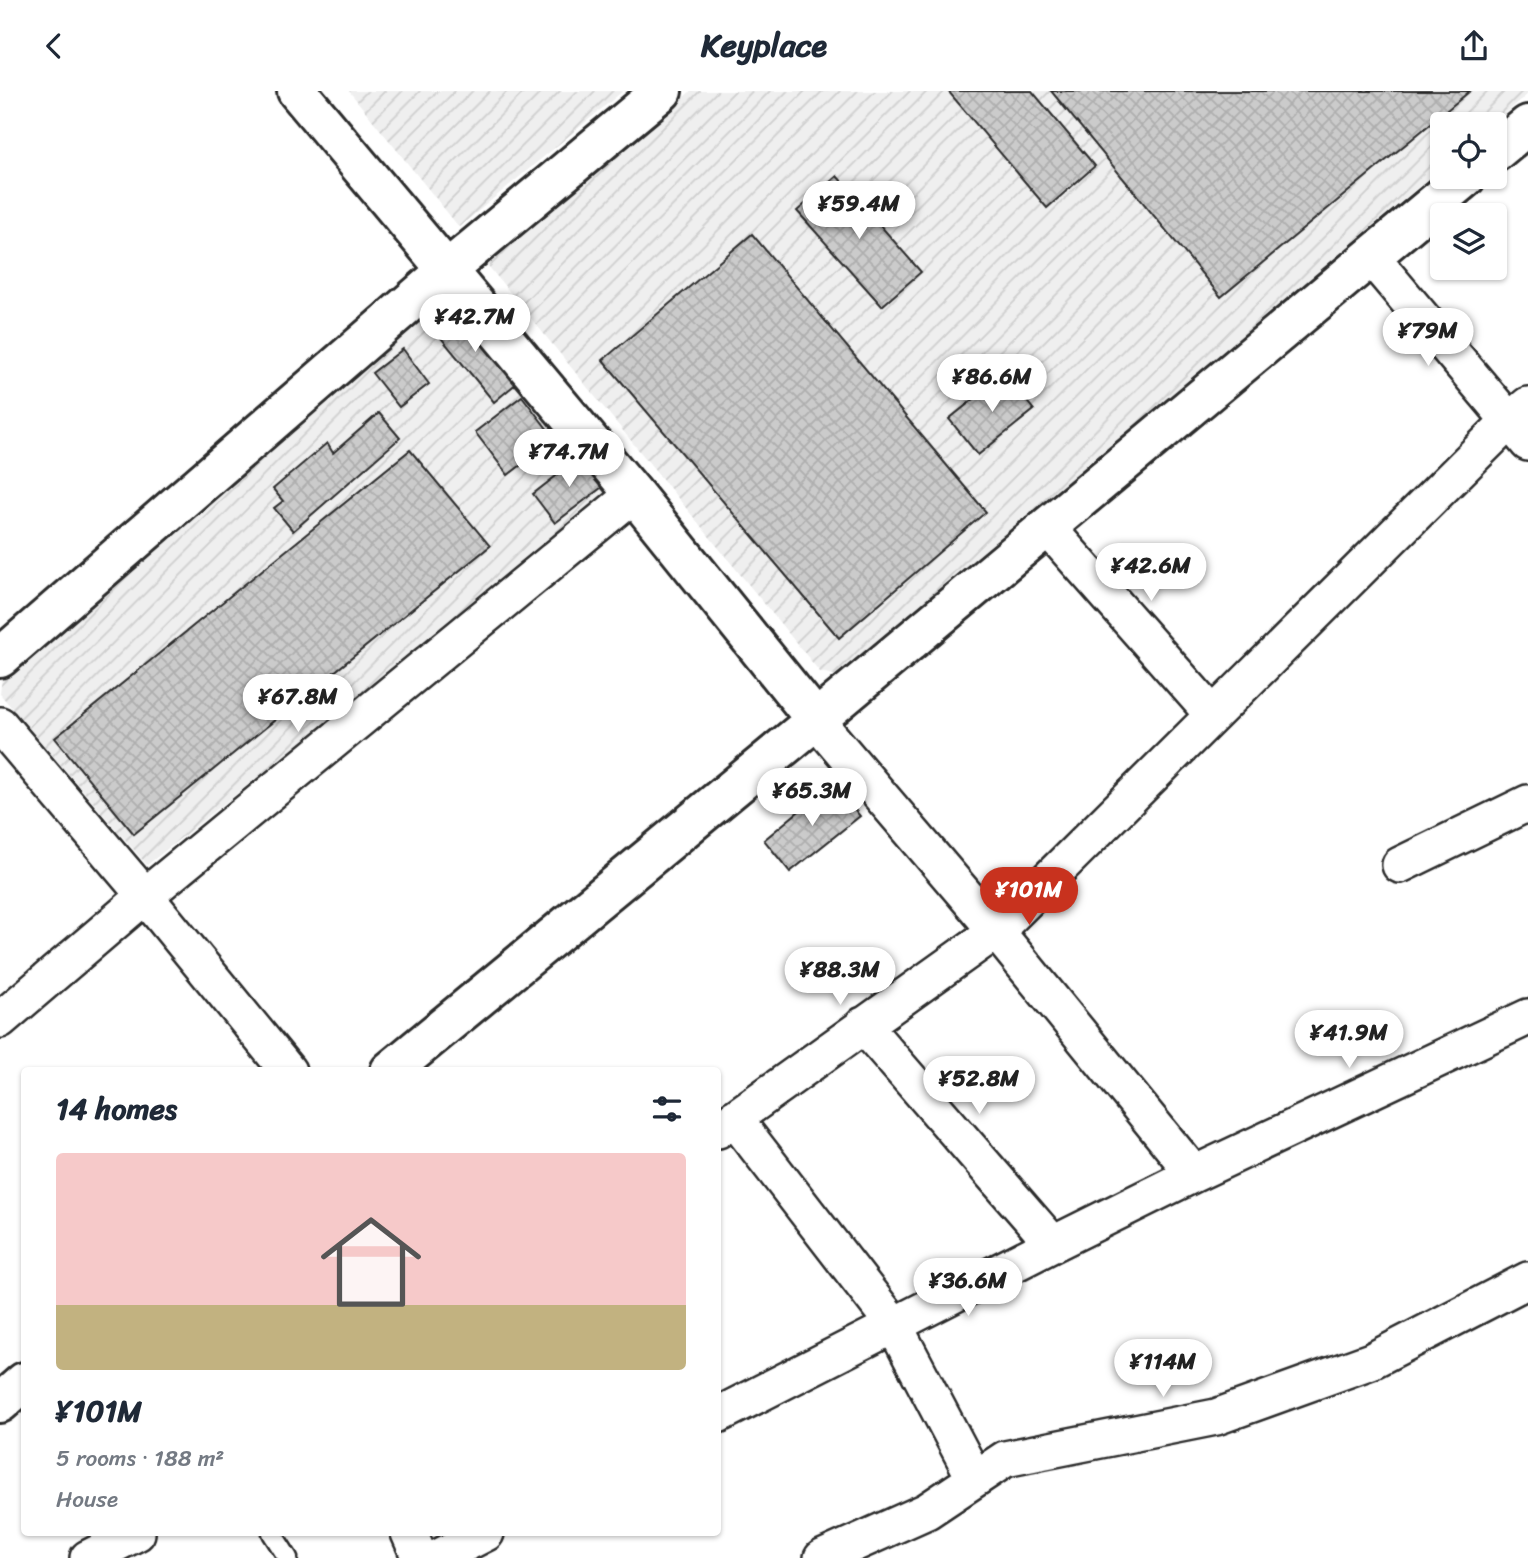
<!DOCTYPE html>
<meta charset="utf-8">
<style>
body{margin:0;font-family:Sriracha,sans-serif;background:#f2f2f3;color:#1f2937;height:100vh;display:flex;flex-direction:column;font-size:26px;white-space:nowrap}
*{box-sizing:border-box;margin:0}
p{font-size:23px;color:#747a83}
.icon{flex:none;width:38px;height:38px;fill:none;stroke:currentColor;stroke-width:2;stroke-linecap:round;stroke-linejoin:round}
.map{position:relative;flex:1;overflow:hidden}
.drawer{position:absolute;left:21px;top:976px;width:700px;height:469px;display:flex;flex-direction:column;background:#fff;border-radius:7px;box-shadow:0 2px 5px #0004}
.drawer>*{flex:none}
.fabs{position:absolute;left:1430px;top:21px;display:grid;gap:14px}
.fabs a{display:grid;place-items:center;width:77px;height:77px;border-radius:7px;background:#fff;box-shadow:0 2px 5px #0004;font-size:35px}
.price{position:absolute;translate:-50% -60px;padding:0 16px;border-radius:24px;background:#fff;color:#222;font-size:23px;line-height:46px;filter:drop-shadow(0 2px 4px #0008)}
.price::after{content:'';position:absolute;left:50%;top:42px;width:21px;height:16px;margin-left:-10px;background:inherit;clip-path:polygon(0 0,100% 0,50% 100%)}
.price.on{background:#c8321e;color:#fff}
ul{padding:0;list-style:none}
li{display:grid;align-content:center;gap:14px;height:371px;padding:0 35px}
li+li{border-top:2px solid #e0e1e3}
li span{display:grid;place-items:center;height:217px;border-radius:7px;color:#555}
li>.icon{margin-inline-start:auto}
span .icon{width:126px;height:126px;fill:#fffc;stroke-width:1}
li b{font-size:30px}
h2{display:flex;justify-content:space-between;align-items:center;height:84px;padding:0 35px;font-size:30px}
header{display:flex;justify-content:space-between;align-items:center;height:91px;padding:0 35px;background:#fff;font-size:32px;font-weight:700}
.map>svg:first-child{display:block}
</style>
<header><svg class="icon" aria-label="back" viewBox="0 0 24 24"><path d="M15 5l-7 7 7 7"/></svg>Keyplace<svg class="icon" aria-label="share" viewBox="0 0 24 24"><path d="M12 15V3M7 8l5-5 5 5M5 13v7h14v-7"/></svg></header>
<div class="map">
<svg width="1528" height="1467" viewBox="0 0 1528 1467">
<defs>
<pattern id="industrial-furrows" width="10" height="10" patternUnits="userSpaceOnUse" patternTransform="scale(1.75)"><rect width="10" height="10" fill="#efefef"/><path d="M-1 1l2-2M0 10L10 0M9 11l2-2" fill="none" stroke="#cdcdcd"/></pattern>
<pattern id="building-cross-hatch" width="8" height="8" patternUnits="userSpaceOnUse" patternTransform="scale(1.75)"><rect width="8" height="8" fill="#cbcbcb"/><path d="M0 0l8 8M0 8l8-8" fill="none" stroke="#aeaeae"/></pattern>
</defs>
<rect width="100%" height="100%" fill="#fff"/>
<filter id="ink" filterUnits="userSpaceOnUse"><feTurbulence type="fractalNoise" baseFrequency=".0143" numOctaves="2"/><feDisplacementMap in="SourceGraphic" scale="14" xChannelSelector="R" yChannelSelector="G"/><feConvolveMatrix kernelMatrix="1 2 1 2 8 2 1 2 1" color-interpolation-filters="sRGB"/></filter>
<g filter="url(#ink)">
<path fill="url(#industrial-furrows)" d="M349,0H623L459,136Z
M691,0H1528V3L1493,33H1442V76L839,585L820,581L485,171Z
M455,194L621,396L147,774L0,603L2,586Z"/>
<path fill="url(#building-cross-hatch)" stroke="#2b2b2b" stroke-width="2" d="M948,0H1032L1095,75L1047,117Z
M1051,0H1470L1221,206Z
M837,85L921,181L882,215L797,120Z
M752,143L986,421L839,547L603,269Z
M457,215L518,291L494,311L432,236Z
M403,258L429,293L399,316L372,282Z
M1005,283L1034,319L978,364L949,328Z
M522,305L555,348L508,384L475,341Z
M379,322L400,347L293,440L274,417L283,410L273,398L327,352L333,362Z
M410,359L490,455L134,743L55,647Z
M583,364L606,393L555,432L533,403Z
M833,692L860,725L790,781L764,749Z"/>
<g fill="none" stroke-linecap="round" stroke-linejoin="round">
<g stroke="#2b2b2b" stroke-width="23">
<path id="lane" d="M272,1442L288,1467"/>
</g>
<g stroke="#2b2b2b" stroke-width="40">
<path id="street" d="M1371,166L1528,352
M1047,436L1213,624
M816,629L996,840L1194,1083
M0,634L145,805L288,980
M1400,774L1528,712
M0,929L145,805L634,403
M863,934L1053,1153
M734,1027L894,1234L975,1388
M718,1039L996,840L1509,330L1528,314
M718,1324L1053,1153L1194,1083L1528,926
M409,1442L420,1467
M88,1467L137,1442
M437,1467L486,1442
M822,1467L927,1420L1005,1368L1216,1326L1371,1270L1528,1189"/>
</g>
<g stroke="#2b2b2b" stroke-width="44">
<path id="secondary" d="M297,0L634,403L816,629
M1494,62L1528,34
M0,567L447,179L662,0
M390,980L816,629L1466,86
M0,1312L24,1291"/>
</g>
<use href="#lane" stroke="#fff" stroke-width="18"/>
<use href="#street" stroke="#fff" stroke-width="35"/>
<use href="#secondary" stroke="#fff" stroke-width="38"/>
</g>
</g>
</svg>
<div class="fabs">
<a><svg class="icon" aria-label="locate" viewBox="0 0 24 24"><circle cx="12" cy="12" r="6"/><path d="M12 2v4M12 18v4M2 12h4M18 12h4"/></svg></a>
<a><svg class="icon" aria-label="layers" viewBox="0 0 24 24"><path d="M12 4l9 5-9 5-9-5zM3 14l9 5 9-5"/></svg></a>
</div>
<b class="price" style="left:859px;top:150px">¥59.4M</b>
<b class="price" style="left:475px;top:263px">¥42.7M</b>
<b class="price" style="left:1428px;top:277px">¥79M</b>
<b class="price" style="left:992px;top:323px">¥86.6M</b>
<b class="price" style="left:569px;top:398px">¥74.7M</b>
<b class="price" style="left:1151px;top:512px">¥42.6M</b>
<b class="price" style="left:298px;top:643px">¥67.8M</b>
<b class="price" style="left:812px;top:737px">¥65.3M</b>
<b class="price on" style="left:1029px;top:836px">¥101M</b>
<b class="price" style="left:840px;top:916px">¥88.3M</b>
<b class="price" style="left:1349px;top:979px">¥41.9M</b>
<b class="price" style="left:979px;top:1025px">¥52.8M</b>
<b class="price" style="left:968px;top:1227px">¥36.6M</b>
<b class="price" style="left:1163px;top:1308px">¥114M</b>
<section class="drawer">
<h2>14 homes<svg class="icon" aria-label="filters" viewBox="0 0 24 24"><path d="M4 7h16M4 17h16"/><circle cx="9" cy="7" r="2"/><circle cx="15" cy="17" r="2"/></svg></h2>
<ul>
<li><span style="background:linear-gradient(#f6c9c9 70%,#c2b280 0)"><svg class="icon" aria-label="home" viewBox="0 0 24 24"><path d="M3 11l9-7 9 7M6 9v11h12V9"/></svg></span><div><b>¥101M</b><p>5 rooms · 188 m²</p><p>House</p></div></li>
</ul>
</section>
</div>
